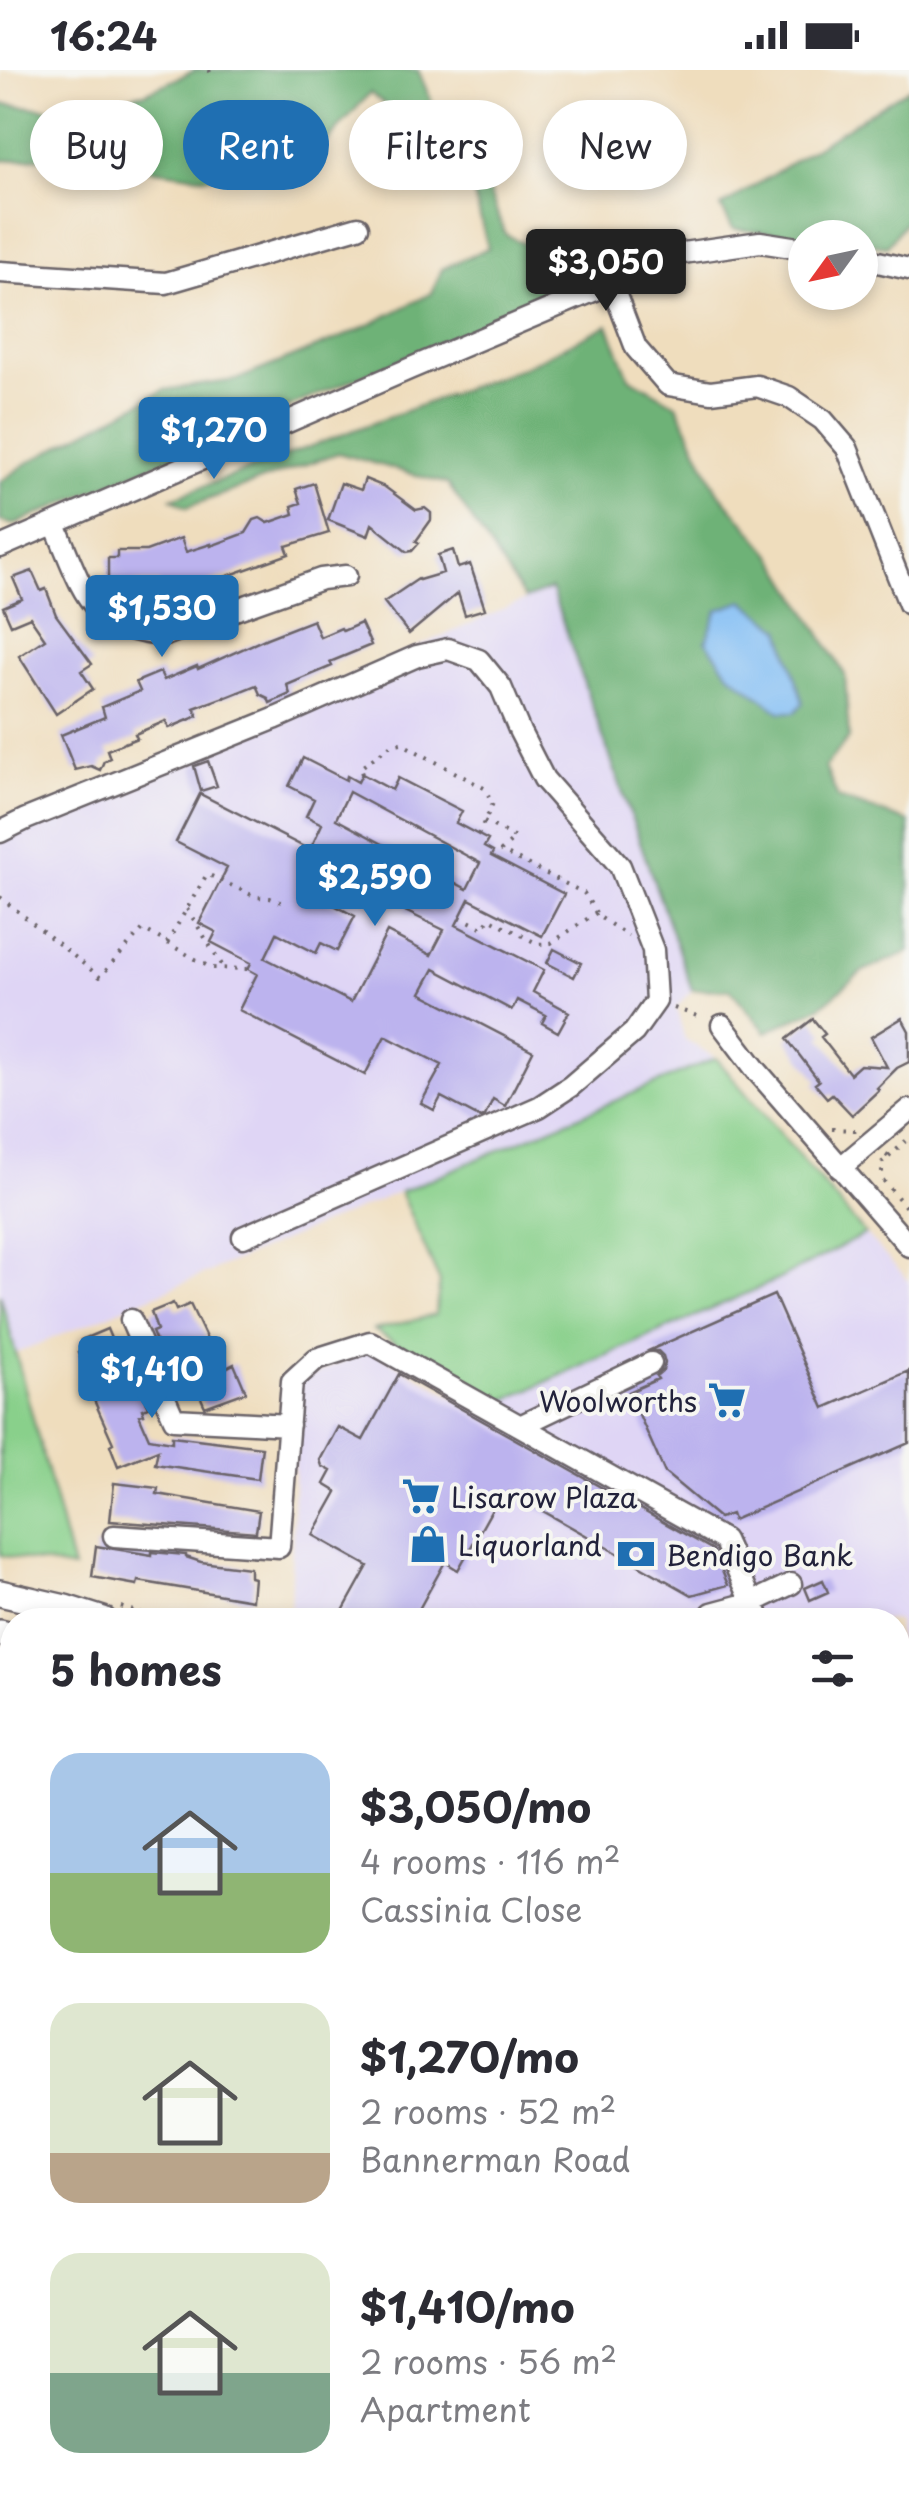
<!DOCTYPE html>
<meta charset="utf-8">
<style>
body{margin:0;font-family:"Playpen Sans",sans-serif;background:#f2f2f3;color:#2b2b33;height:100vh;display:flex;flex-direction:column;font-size:38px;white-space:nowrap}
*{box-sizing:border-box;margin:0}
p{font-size:32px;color:#7c7c81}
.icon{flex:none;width:55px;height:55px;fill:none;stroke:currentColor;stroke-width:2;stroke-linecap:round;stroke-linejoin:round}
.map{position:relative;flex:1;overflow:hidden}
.drawer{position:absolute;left:0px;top:1538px;width:910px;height:892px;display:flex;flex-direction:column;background:#fff;border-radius:40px 40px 0 0;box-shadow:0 5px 15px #0003}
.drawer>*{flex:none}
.top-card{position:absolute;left:30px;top:30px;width:850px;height:90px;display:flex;gap:20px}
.needle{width:65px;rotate:237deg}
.fabs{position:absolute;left:788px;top:150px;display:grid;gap:20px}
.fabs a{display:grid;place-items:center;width:90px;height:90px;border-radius:50%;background:#fff;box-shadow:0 5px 15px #0003;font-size:50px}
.price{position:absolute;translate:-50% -85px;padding:0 22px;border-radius:10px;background:#1f6fb2;color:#fff;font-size:32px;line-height:65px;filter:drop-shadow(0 2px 5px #0008)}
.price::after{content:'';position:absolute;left:50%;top:60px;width:30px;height:22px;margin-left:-15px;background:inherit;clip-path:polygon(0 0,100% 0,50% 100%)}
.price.on{background:#222;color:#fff}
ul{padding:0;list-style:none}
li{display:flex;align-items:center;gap:30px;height:250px;padding:0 50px}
li span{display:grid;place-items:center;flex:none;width:280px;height:200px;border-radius:30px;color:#555}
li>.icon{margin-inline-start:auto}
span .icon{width:120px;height:120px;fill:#fffc;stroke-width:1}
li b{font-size:42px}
h2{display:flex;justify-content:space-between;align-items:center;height:120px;padding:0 50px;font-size:42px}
.pill{padding:0 35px;border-radius:45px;background:#fff;box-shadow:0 5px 15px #0003;font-size:35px;line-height:90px}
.pill.on{background:#1f6fb2;color:#fff}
.status{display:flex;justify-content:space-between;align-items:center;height:70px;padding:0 50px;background:#fff;direction:ltr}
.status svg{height:28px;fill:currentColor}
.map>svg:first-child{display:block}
</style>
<div class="status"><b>16:24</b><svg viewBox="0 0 49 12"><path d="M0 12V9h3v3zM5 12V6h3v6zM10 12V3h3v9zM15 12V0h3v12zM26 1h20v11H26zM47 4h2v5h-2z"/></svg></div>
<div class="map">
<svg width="909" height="2428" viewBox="0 0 909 2428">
<rect width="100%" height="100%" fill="#f6f6f2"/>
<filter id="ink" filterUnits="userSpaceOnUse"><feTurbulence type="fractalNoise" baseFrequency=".01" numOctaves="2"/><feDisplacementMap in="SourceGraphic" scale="20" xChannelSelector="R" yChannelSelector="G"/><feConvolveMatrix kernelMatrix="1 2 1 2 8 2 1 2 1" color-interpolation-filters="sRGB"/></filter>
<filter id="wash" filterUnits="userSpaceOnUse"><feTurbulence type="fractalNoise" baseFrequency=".0048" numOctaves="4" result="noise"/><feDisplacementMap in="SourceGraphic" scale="40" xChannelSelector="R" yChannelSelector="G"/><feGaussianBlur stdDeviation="2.25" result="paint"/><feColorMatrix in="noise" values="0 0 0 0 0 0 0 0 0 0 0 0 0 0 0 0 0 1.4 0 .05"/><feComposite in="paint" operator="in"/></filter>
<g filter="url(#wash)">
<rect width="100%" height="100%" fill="#efddbd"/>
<path fill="#dfd5f5" d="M551,519L692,920L676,938L685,969L716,988L15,1284L0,1224V758Z
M865,1164L909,1211V1578L898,1583V1550H290L297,1312L370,1279L480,1341L777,1210Z"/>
<path fill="#c3c1db" d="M0,1601L12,1603V1895L0,1879Z
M0,2107L12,2125V2418H172L176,2428H0Z
M898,2354L909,2374V2428H369L364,2418H898Z"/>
<path fill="#89d08b" stroke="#567963" stroke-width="2.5" d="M716,988L865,1164L777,1210L496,1334L374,1260L435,1245L440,1212L400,1122Z
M0,1224L73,1499L0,1485Z
M898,2142L909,2164V2246L898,2229Z"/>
<path fill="#6eb277" stroke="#486a59" stroke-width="2.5" d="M196,0H418L441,54L414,56L370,23L324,75L274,98L205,107L60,86L0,91V34L60,40L145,23Z
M909,18V147L887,176L860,173V168L809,167L733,159L721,137Z
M484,109L505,164L545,184L560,221L14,455L0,451V412L29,392L164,320L236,310L357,261L432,223L442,199L488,178L471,113Z
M608,255L629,307L677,335L716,419L776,490L845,605L849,668L825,697L838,728L909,752V882L863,901L820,937L766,962L730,919L692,920L551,519L525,529L448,414L338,383L187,437L172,428L521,298Z
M324,2418H364L369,2428H329Z"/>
<path fill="#81bdf4" stroke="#527098" stroke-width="2.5" d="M744,531L781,559L803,633L795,642H780L730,604L706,571L718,540Z"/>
<g id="blocks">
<path fill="#bcb3ee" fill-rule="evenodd" d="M365,409L385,417L416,440L425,438L431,443V450L416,471L419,473L412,481L407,482L372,454L368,466L328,450L341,413L361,420Z
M314,413L329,463L286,476L289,484L199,516L200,519L166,531L159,513H108V488H117V481H146L181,468L186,482L211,474V476L246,463L254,450L260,448L268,453L294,444L292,436L301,433L296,419Z
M453,480L458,498L470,494L485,539L465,545L458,523L409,564L384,532L418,509L419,510L443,503L438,485Z
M32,501L41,521L46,519L56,545L92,594L81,601L93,619L56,644L19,586L45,569L30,547L11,555L3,537L22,529L13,508Z
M313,550L320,567L341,558L343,561L361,553L371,575L330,592L332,596L287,615L290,624L270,633L268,628L260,624L256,615L224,628V627L194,638L198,646L169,658L166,651L135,664L137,668L107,680L110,688L104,691L100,700L91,696L75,700L61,665L105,647L102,637L140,621L136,612L160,602L164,610L197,596L198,599L267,568Z
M303,688L346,710L347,706L358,712L362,704L392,720L398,708L462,741L456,753L488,770L484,777L493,782L491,786L564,824L542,866L469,829L456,855L544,900L533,922L569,942L558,962L542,953L546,945L517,930L512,940L434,899L421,923L533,981L505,1036L493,1029L485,1046L481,1048L441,1027L434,1040L421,1033L442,995L385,966L365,1005L239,940L257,904L248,899L251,893L211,872L216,862L199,853L227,798L176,772L200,724L310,780L322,754L306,746L314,729L289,716ZM349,722L480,793L467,819L336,749ZM312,792L351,812L355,804L410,830L405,841L444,860L431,885L387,862L351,932L265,888L277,863L316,883L321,873L337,881L355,846L299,817Z
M208,691L217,716L201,721L194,696Z
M554,879L581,893L574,907L547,893Z
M902,948L909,961V992L897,998L877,1018L879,1020L852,1045L832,1024L827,1028L815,1014L819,1011L787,969L813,949L825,964L821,967L850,1004L860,995L887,997L871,967Z
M774,1225L824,1338L909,1301V1373L733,1450L731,1444L719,1448L665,1403L629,1322L658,1309L656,1306L663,1300L665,1293L663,1286L658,1281L650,1280Z
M173,1233L176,1240L190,1234L218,1293L224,1291L226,1298L234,1294L246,1322L205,1337L187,1296L175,1300L168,1282L161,1284L152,1262L157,1260L151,1242Z
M107,1259L131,1316L138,1313L149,1337L142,1339L144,1344L139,1345L149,1368L172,1372V1366L262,1377L258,1409L155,1394L158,1380L118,1396L110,1375L113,1373L90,1321L94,1319L78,1283L85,1280L81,1270Z
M399,1304L713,1480L728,1515L692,1525L509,1422L504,1432L498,1429L458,1500L445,1492L413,1550H338L368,1496L313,1465L337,1422L324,1414L331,1401L322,1396L320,1390L338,1357L363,1370Z
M114,1413L158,1418L157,1424L259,1441L256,1462L110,1451Z
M96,1476L152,1485V1482L186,1485V1487L201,1492L250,1498V1507L254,1508L252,1530L138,1511L137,1515L92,1507Z
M823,1510L828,1522L810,1530L805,1518Z"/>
</g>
</g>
<g filter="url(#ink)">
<use href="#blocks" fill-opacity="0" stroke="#6a6368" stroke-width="2.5"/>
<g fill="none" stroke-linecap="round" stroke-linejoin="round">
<g stroke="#6a6368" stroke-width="25">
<path id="minor" d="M860,188L909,199
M0,202L166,213L358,157
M612,215L636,278L668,315L711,322L757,316L789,327L823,350L847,378L909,534
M55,455C82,516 88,561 165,565L321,509L346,506
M0,477L409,299L683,183L760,172L805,179
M0,762L26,749L274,649L417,586L448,579L479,590L501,617L520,662L544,709L620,796L653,880L656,931L634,962L571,1016L539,1037L243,1167
M722,955L757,1001L909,1176
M840,1098L909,1040
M131,1250L174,1349L289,1355
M520,1356L651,1293
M114,1466L279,1477L292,1311L316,1289L370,1272L724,1470L760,1550
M712,1543L753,1532L791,1514
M898,1608L909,1603"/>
</g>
<g stroke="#6a6368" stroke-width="30">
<path id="major" d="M0,1523L65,1538L103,1550
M0,1563L12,1566
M0,2042L12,2059
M898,2280L909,2298
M209,2418L214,2428"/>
</g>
<path stroke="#6a6368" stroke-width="4" stroke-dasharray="2.5 8" stroke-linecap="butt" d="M209,0L213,9
M362,704L360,698L391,675L401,673L484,718L493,733L478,765
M484,751L515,768L501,781L584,823L598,846L628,866
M0,827L100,907L143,859L211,898L248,899
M187,839L224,898
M460,847L483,858L489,848L538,874L551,873L596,843
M167,873L207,804L256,827L270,828L281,832
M674,938L703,948
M832,1059L855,1060L857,1058
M886,1085L889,1087L881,1093L883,1110L909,1141
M889,1087L909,1068
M121,1537L164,1550
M898,1635L909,1630
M898,2204L909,2199
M898,2207L909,2222"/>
<use href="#minor" stroke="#fff" stroke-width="20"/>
<use href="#major" stroke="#fff" stroke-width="25"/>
<path stroke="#22223b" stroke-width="5" stroke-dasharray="15 8" stroke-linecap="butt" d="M0,1916L12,1930
M285,2418L289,2428"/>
</g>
</g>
<defs>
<g id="supermarket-bare" transform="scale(3)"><path d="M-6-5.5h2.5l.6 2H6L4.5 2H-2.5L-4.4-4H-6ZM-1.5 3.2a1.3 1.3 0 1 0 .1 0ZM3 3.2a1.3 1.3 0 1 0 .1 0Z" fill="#1f6fb2" stroke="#f6f6f2" stroke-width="2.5" paint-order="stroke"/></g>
<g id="shop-bare" transform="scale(3)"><path d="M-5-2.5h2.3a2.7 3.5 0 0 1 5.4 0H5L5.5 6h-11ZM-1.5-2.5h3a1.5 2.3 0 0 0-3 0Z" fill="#1f6fb2" stroke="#f6f6f2" stroke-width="2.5" paint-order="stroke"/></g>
<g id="bank-bare" transform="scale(3)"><path d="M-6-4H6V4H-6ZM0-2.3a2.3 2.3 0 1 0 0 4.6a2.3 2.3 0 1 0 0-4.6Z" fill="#1f6fb2" stroke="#f6f6f2" stroke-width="2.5" paint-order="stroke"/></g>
</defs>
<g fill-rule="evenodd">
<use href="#supermarket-bare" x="727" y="1330"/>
<use href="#supermarket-bare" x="421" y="1426"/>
<use href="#shop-bare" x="428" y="1474"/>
<use href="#bank-bare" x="636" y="1484"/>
</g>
<g text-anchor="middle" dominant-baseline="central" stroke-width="8" stroke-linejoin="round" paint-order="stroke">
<g font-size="28" fill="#22223b" stroke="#f6f6f2" text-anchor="start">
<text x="697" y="1330" text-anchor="end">Woolworths</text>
<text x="451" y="1426">Lisarow Plaza</text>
<text x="458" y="1474">Liquorland</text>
<text x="666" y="1484">Bendigo Bank</text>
</g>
</g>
</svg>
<div class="fabs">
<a><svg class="needle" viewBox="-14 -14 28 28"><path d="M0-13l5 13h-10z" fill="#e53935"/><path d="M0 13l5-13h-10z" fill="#7c7c81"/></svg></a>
</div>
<b class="price on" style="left:606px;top:244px">$3,050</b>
<b class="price" style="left:214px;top:412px">$1,270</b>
<b class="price" style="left:162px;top:590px">$1,530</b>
<b class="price" style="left:375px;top:859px">$2,590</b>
<b class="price" style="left:152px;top:1351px">$1,410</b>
<div class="top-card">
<a class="pill">Buy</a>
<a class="pill on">Rent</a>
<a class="pill">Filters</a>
<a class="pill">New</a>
</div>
<section class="drawer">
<h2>5 homes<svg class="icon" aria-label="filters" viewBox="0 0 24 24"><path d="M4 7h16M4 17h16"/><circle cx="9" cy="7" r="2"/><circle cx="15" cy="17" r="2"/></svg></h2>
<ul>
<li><span style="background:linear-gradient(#a9c7e8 60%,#8fb573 0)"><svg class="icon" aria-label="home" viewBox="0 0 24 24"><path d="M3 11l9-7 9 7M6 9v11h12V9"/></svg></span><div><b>$3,050/mo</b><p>4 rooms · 116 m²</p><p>Cassinia Close</p></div></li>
<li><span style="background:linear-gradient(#dfe7d0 75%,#b9a48a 0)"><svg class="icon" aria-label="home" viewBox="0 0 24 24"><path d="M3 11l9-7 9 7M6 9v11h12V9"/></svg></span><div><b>$1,270/mo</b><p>2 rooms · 52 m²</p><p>Bannerman Road</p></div></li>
<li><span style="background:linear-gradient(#dfe7d0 60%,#7fa58c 0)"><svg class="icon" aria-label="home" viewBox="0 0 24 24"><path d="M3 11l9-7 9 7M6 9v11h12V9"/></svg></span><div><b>$1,410/mo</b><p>2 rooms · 56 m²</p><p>Apartment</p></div></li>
</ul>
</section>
</div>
